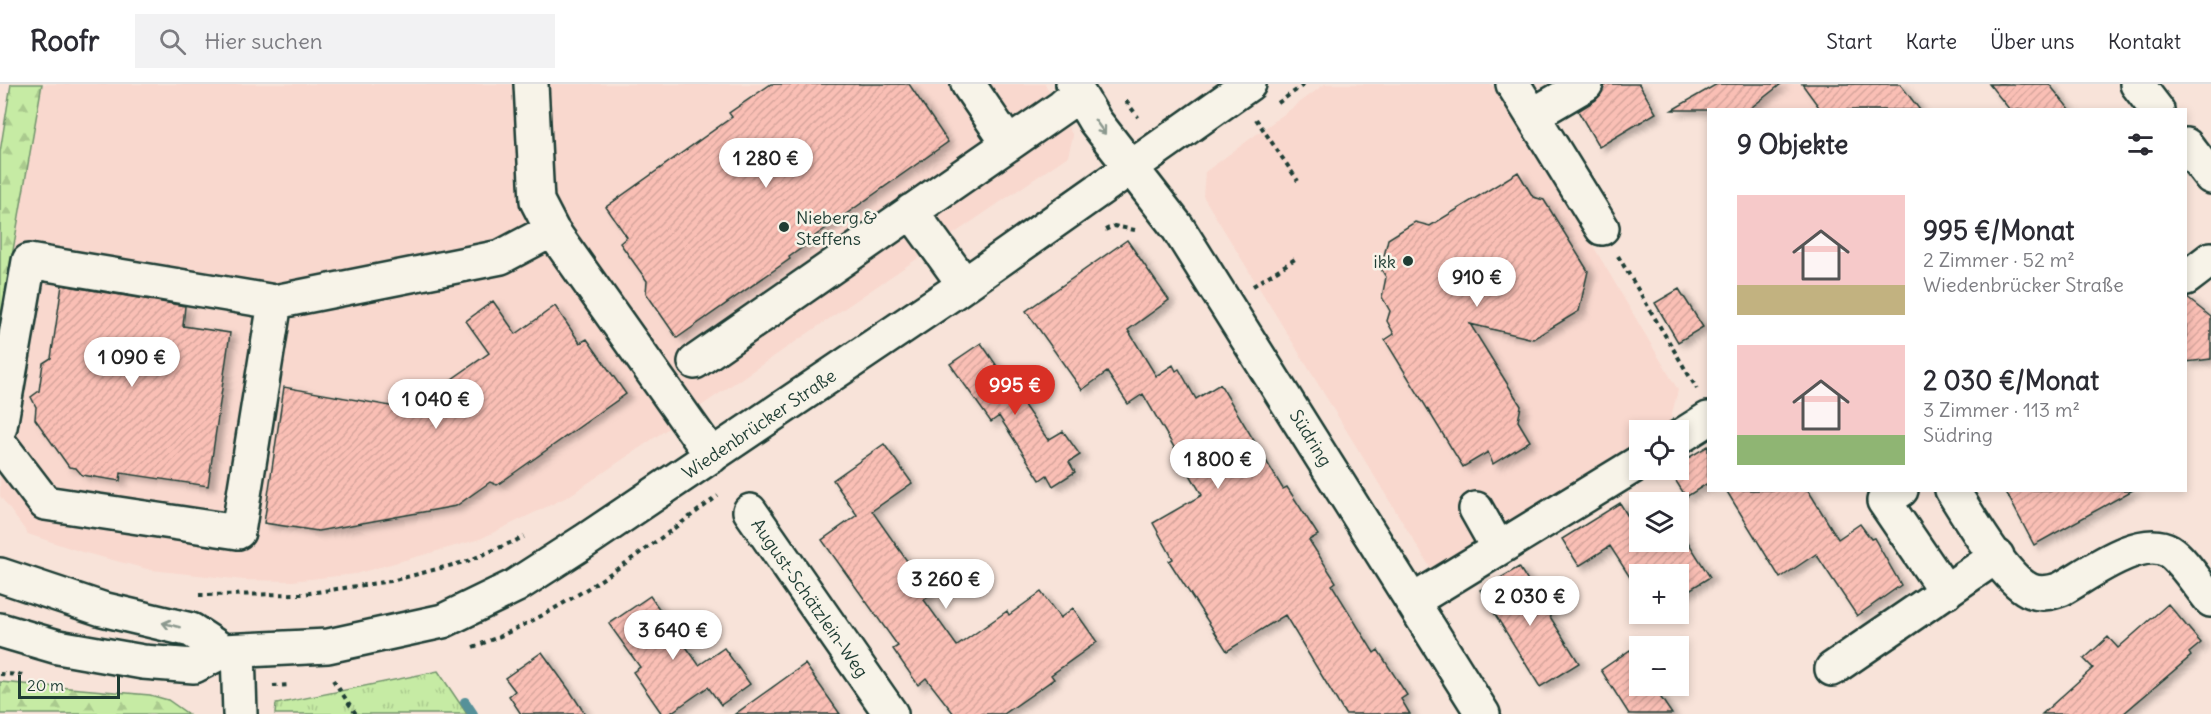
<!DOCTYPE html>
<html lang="de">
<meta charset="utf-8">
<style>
body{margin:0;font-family:Delius,sans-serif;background:#f2f2f3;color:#2b2b33;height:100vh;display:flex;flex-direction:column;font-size:22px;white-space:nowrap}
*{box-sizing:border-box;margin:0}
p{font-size:20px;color:#7c7c81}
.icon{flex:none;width:33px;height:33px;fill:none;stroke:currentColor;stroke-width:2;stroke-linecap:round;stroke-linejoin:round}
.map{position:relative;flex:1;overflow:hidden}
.drawer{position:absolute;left:1707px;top:24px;width:480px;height:384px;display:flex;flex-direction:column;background:#fff;border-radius:0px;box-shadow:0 3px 9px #0003}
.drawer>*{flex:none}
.tools{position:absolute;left:1629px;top:336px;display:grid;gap:12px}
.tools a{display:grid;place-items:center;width:60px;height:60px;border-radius:0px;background:#fff;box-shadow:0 3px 9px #0003;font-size:30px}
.scale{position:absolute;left:18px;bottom:15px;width:102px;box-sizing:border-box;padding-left:6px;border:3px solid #1f3d34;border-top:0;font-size:16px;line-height:21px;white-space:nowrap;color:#1f3d34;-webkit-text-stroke:4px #f7f3e8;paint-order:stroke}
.price{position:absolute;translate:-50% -51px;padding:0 14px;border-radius:21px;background:#fff;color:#222;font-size:20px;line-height:39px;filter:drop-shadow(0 2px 3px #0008)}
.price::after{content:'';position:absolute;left:50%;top:36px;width:18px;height:14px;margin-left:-9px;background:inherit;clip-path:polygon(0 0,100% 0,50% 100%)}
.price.active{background:#d93025;color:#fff}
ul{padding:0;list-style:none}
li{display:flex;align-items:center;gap:18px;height:150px;padding:0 30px}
li span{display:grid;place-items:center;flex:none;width:168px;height:120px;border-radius:0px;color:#555}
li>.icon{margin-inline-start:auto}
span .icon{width:72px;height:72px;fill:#fffc;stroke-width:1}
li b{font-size:26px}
h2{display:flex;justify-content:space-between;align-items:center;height:72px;padding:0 30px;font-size:26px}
header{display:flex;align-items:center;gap:36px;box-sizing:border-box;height:84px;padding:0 30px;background:#fff;border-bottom:2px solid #e1e1e2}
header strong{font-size:28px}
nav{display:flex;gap:33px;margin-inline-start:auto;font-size:21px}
.search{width:420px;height:54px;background:#f2f2f3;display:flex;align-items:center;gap:15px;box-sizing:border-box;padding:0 21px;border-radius:0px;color:#7c7c81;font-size:22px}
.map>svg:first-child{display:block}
</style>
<header>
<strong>Roofr</strong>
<div class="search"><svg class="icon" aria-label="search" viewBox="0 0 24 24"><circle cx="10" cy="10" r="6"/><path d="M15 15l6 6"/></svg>Hier suchen</div>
<nav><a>Start</a><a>Karte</a><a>Über uns</a><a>Kontakt</a></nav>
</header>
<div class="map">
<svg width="2211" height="630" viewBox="0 0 2211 630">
<defs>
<pattern id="grass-tufts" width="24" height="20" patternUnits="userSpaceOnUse" patternTransform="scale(1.5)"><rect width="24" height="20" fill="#c6eba4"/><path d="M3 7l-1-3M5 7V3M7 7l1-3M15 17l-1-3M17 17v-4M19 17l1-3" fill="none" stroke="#aaca8e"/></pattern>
<pattern id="forest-firs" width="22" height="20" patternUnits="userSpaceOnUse" patternTransform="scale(1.5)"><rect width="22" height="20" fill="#c6eba4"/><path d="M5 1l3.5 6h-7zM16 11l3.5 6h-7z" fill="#aaca8e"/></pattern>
<pattern id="building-hatch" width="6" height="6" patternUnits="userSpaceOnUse" patternTransform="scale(1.5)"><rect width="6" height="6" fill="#fabfb5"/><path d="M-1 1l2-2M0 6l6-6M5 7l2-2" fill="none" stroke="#d6a59c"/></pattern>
<filter id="shadow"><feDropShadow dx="6" dy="4" stdDeviation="3" flood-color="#0004"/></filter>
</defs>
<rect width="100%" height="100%" fill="#f8e3d9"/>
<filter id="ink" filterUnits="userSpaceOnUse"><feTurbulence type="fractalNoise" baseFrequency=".0167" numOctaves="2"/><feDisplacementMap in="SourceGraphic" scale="12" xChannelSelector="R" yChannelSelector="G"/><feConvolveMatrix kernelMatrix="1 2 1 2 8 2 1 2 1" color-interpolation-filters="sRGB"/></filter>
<g filter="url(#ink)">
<path fill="#f9d8ce" d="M42,0H1045L1073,52L1068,72L569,412L480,455L355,490L292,497L244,496L151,486L82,468L28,450L0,412V241Z
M1325,0H1490L1503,9L1678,306L1669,341L1660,346H1640L1639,359L1433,488L1203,112L1205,88Z
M1716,0H1872L1837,26L1731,25Z"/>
<path fill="url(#grass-tufts)" stroke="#72946c" stroke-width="1.5" d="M438,587L467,630H275L276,620Z"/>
<path fill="url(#forest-firs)" stroke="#72946c" stroke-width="1.5" d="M11,0H42L0,241V68Z
M0,598L150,611L168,616L188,630H0Z"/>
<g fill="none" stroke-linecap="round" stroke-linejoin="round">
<path stroke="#579199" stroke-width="10" d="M465,618L473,630"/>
</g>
<path fill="url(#building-hatch)" stroke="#1f3d34" stroke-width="1.5" filter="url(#shadow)" d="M771,0H909L948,58L815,152L816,154L789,173L790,175L677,254L646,209L647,197L620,159L627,153L606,123L732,33L729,29Z
M1606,0H1639L1656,29L1599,63L1578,27L1596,16Z
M1717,0H1781L1748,26H1672Z
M1802,0H1900L1920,26H1821Z
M1989,0H2049L2070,26H2010Z
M1518,88L1533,113L1544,116L1588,187L1579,227L1533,255L1470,240L1521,322L1518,337L1530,357L1493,380L1488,368L1463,383L1385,256L1394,250L1387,237L1390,227L1382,213L1386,193L1381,185L1388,155L1415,138L1430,142Z
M1127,156L1169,216L1128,246L1156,292L1173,281L1176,287L1179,285L1196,315L1220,300L1283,405L1287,403L1318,451L1309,456L1336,498L1332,501L1374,569L1378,566L1407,611L1401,615L1410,630H1345L1285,531L1227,567L1169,477L1173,475L1153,439L1202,411L1143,310L1128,320L1107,288L1082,306L1026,227Z
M62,201L185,222L183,242L230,249L208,402L121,389L120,397L82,391L76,384L69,383L35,335L36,323L31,313L39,307L43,279L51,274Z
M1679,205L1703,243L1678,258L1655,219Z
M2186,213L2211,233V275L2186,278Z
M493,217L516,250L555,222L580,259L587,255L626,310L497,401L490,398L456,422L318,447L264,439L284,303L396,323L434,297L439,304L489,269L466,237Z
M981,259L1048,356L1063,347L1080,371L1069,378L1075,388L1053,402L1047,391L1040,396L999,332L991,338L950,280Z
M884,360L912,399L872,427L931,511L924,516L957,562L1007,527L1009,531L1041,508L1060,534L1073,524L1097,558L1051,591L1054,595L1004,630H954L926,594L918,601L893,565L898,562L822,456L857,431L833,396Z
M1708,362V399L1686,413L1669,386H1678V380Z
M1726,406H1808L1838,455L1860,440L1871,455L1874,454L1901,501L1857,532L1816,470L1780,494Z
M2005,406H2133L2034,461Z
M1620,419L1636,446L1640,444V458H1678V442L1710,493L1678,513V490H1640V509L1610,462L1579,482L1562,455Z
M1519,483L1579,579L1540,603L1480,506Z
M650,512L699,581L724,564L750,600L721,621L708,603L669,630H662L633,588L640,583L609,540Z
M2168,520L2201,559L2189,569L2191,572L2123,630H2042L2093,584L2084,575L2108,553L2118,564Z
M1630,566L1640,580V602H1653L1672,630H1629L1601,586Z
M542,568L570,607L585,630H521L509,612L515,607L505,594Z
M805,580L840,630H735Z"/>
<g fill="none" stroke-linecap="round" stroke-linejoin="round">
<g stroke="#1f3d34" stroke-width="38">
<path id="minor" d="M531,0L537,117L552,146L712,372
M968,0L1008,59
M1073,0L1095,37L1178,144L1483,630
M1513,0L1602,144
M2137,0L2157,26
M1533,31L1586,0
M2186,61L2211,93
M911,127L964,200
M2186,194L2211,175
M695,278L1062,23L1078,9
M0,343L29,177L275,218L501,173L552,146
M1678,354L1708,335
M0,360L45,419L238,448L275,218
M1901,406L1884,417L1946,508
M1952,406C1969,432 2003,493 2029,506C2040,511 2050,509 2061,505C2087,491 2140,450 2169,467C2182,475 2200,503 2211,516
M1476,425L1498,464
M750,427L891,630
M0,491L102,525L191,546L223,567
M1413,517L1640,378
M0,546L58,563L143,578L194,582L223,567L328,562L443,537L515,502L585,457L957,206L1249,0
M238,567L240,630
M1832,585L1997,472"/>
</g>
<path stroke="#1f3d34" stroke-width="4" stroke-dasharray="4.5 4.5" stroke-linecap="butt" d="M1126,17L1138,33
M1278,19L1305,0
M1256,35L1298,97
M1105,146L1114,142L1135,146
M1618,172L1697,305
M1253,202L1295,175
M199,511L303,510L391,497L468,477L524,453
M473,563C563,530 641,468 718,412
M0,590L26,591
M333,596L356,630
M273,602L289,601"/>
<use href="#minor" stroke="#f7f3e8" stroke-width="33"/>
</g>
<defs><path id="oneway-shaft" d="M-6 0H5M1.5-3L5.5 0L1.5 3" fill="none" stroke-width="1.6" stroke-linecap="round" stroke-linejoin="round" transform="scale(1.5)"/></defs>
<g stroke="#8b988e">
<use href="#oneway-shaft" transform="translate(1100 43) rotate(54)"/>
<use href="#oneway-shaft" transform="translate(171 541) rotate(-166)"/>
</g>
</g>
<g fill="#1f3d34" stroke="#f7f3e8" stroke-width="2">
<circle cx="784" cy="143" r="6"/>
<circle cx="1408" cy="177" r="6"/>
</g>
<g text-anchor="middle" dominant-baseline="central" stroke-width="5" stroke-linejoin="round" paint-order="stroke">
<g font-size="18" fill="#1f3d34" stroke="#f7f3e8" text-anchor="start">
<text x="796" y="133">Nieberg &amp;<tspan x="796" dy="21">Steffens</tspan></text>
<text x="1396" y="177" text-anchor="end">ikk</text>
</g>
<g font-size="18" fill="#1f3d34" stroke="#f7f3e8">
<text transform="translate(759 340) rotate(-34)">Wiedenbrücker Straße</text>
<text transform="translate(1311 354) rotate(58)">Südring</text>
<text transform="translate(810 514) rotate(55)">August-Schätzlein-Weg</text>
</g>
</g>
</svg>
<div class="tools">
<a><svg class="icon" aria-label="locate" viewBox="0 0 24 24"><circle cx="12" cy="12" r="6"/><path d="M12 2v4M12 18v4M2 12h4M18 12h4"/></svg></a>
<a><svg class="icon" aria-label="layers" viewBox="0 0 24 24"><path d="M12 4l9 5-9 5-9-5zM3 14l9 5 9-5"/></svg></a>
<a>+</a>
<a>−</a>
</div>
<div class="scale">20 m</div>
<b class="price" style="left:766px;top:105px">1 280 €</b>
<b class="price" style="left:1477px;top:224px">910 €</b>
<b class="price" style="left:132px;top:304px">1 090 €</b>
<b class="price active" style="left:1015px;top:332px">995 €</b>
<b class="price" style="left:436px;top:346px">1 040 €</b>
<b class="price" style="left:1218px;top:406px">1 800 €</b>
<b class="price" style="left:946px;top:526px">3 260 €</b>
<b class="price" style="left:1530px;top:543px">2 030 €</b>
<b class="price" style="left:673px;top:577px">3 640 €</b>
<section class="drawer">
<h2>9 Objekte<svg class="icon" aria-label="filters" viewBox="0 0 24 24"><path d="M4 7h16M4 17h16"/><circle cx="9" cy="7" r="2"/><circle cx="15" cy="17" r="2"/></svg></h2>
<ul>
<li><span style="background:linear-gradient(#f6c9c9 75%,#c2b280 0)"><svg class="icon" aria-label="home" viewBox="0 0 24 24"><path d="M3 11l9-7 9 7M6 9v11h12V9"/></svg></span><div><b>995 €/Monat</b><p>2 Zimmer · 52 m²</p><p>Wiedenbrücker Straße</p></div></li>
<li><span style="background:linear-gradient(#f6c9c9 75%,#8fb573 0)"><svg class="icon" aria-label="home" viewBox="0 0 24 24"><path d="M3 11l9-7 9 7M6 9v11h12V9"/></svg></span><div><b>2 030 €/Monat</b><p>3 Zimmer · 113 m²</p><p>Südring</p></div></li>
</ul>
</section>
</div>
